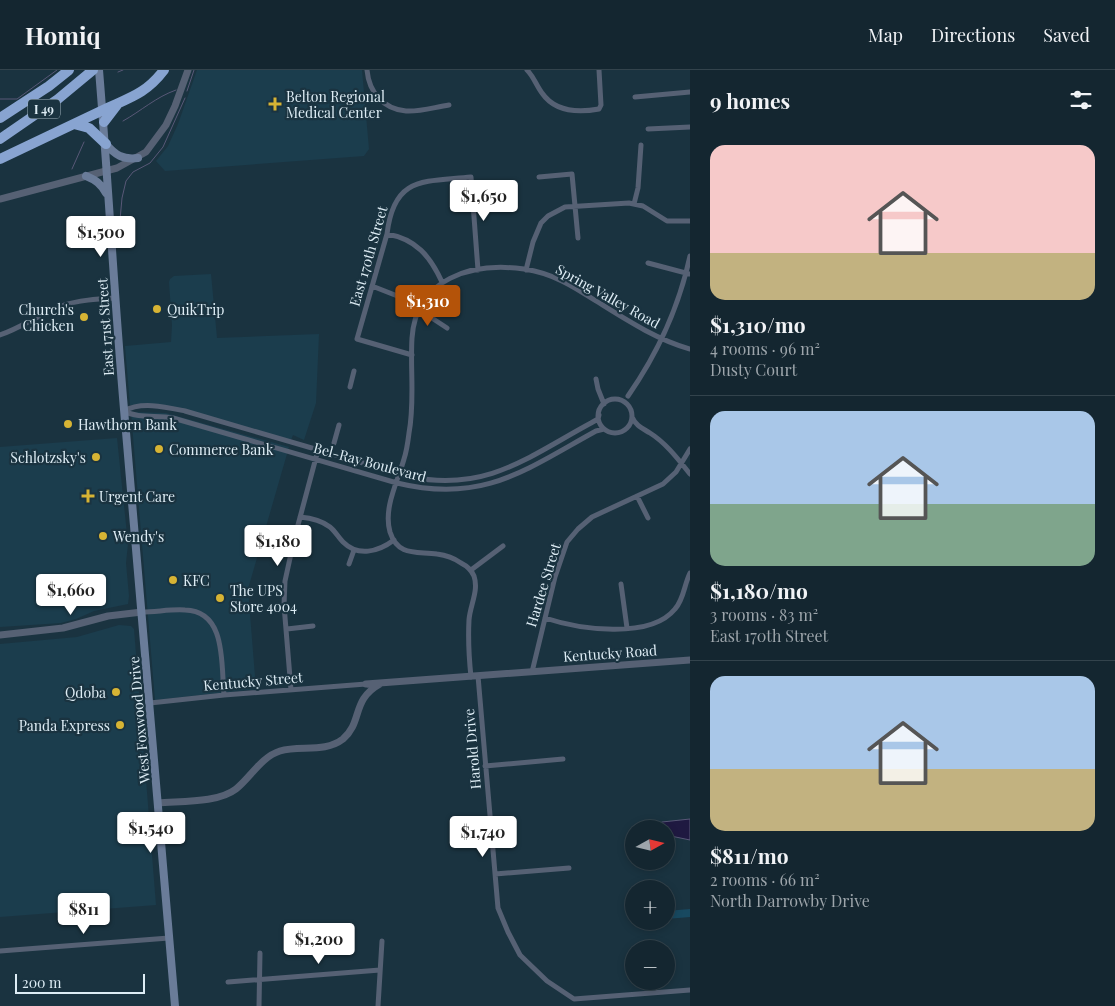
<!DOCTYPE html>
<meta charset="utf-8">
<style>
body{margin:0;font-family:"Playfair Display",serif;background:#1d2e38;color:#f1f3f6;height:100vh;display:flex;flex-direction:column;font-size:19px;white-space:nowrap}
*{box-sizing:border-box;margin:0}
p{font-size:16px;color:#9da5ab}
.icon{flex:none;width:28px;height:28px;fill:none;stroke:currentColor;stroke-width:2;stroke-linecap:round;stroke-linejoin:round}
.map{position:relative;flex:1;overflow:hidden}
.details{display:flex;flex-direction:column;background:#142630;width:425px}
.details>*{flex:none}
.needle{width:32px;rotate:82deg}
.buttons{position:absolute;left:625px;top:750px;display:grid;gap:10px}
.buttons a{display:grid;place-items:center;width:50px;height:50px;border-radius:50%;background:#142630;box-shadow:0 2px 8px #0003,0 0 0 1px #33434c;font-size:25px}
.scale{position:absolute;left:15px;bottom:12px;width:130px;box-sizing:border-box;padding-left:5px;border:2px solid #ddecf4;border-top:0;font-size:14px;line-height:18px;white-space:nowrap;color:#ddecf4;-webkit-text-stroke:4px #1a3340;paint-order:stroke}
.price{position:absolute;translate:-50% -42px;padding:0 11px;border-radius:5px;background:#fff;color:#222;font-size:16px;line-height:32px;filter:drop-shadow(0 1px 2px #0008)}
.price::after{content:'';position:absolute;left:50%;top:30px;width:15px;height:11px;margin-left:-8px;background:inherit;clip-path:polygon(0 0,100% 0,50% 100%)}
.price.current{background:#b45309;color:#fff}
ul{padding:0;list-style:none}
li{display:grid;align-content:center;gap:10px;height:265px;padding:0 20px}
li+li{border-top:1px solid #33434c}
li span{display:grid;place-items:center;height:155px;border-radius:15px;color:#555}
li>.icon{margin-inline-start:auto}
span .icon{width:90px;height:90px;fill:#fffc;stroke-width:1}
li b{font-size:21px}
h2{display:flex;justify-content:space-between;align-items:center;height:60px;padding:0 20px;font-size:21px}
header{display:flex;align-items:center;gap:30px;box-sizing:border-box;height:70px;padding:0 25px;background:#142630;border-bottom:1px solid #33434c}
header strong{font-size:24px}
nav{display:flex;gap:28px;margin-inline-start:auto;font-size:18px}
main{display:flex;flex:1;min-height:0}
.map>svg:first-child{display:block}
</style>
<header>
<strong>Homiq</strong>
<nav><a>Map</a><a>Directions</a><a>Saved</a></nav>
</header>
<main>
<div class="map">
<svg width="690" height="936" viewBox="0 0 690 936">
<rect width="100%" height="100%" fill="#1a3340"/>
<path fill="#1b3d4d" d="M197,0H362L369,79L364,86L165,101L156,91L168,76L178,54Z
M211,204L217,268L319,264L316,333L304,370L293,365L291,370L156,335H130L125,276L171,272L172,255L169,212L170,209L174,206Z
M131,342L166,343L289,377L248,519L256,619L155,630Z
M117,368L128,474L126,493L129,526L128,534L94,541L76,549L61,553L0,557V377Z
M119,555L131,556L134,559L156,835L0,847V574L77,567Z"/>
<path fill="#184960" d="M690,839V847L666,849V841Z"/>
<path fill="#1f1941" stroke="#585877" d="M690,749V770L666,765V759H658L657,755L662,752Z"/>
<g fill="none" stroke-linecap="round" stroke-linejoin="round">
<path stroke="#585877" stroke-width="1" d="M118,2L123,0
M187,21L194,0
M0,29H17L57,0
M123,51C141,41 156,27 176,20
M72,99L84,72
M120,150L122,128L126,111L133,102L150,93L163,77L185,28"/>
<path stroke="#566174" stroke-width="5" d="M367,0C369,22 383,39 406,41C420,42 435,37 449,35
M527,0C534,7 536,15 542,23C555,42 577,43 599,39L601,35L599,0
M635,27L690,22
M648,59L690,57
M539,107L572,104L578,168
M634,134L638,118L641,75
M387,164C416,169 430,186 442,212
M648,193L690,204
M526,200L533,172L541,153L548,146L565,137L629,133L643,136L667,151H690
M372,216L400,227L447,258
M0,265C21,258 40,244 61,236C79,230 97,229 115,228
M412,285L357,269L387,164C394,106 423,112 471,107L478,200
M596,309L598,319L604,334
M350,317L354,301
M628,326C658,283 679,237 690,186
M598 346a17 17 0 1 1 34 0a17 17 0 1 1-34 0Z
M124,341C138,349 157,345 173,348L397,413C483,434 525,400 596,361L604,359
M124,341C141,331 166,337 185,341L411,407C487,422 528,387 591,353L598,349L599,345
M632,347C636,356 642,358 650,363C666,373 678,389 690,404
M334,373L339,355
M637,426L648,448
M300,447C311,448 321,450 330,457C335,461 338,467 343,472C358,487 378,482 394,470
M349,494L354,480
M471,500L503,476
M621,514L627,558
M142,542C156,542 171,539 185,540C227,541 221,595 224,625
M545,548C578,559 650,570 675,539C684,529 684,515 690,503
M287,559L313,556
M532,602L555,507L567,472L578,459L592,447L663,414L676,402L690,379
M478,606L498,838L508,862L520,885L547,911L574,929L690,920
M471,607C469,588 468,569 469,550C470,535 479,521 474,506C471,499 467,496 461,493C454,488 445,485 437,484C417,481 398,487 390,462C383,438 398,411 404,389C407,380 408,371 409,363C415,331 410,300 412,268C416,208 472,192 524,199C552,203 573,216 596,231C625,249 657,270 690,279
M291,620L284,535L285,511L294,470L318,380
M150,633L224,625L366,614L368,615
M485,696L563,689
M495,804L569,798
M0,881L169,868
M228,912L380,900
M259,936L260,883
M378,936L382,871"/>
<path stroke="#566174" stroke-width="7" d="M0,129L117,98L146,82L166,55L175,36L188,0
M0,565L63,558L108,546L142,542
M366,614L690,590
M158,733C182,731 218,733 236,719C251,707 261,687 280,681C300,675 325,683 343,669C363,652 351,630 380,614"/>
<path stroke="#6a7c99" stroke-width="8" d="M99,0C109,121 115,242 126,362C143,554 159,745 175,936
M106,74C115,85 123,90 138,88
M86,106C96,110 101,114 106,123"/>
<path stroke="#88a4d1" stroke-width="10" d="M0,48L49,16L69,0
M104,52L117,35
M74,54L89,58L106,74
M0,69L58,29L93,0
M0,89C34,73 67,57 101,41C128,28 145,25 164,0"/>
</g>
<g fill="#d7b434" stroke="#1a3340" stroke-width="2">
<path d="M272.5 26.5h5v5h5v5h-5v5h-5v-5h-5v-5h5z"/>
<circle cx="157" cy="239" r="5"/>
<circle cx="84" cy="247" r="5"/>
<circle cx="68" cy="354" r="5"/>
<circle cx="159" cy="379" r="5"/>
<circle cx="96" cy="387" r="5"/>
<path d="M85.5 418.5h5v5h5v5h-5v5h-5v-5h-5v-5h5z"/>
<circle cx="103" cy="466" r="5"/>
<circle cx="173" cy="510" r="5"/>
<circle cx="220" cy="528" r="5"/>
<circle cx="116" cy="622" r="5"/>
<circle cx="120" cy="655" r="5"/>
</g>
<g text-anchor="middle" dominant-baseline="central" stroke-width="4.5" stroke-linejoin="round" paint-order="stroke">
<rect fill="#1a3340" stroke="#a2b4be" stroke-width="1" x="28" y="29.5" width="32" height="19" rx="4"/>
<g font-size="12" font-weight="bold" fill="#ddecf4">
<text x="44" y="39">I 49</text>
</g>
<g font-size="14" fill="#ddecf4" stroke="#1a3340" text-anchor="start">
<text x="286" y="26">Belton Regional<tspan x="286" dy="16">Medical Center</tspan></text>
<text x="74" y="239" text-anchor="end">Church's<tspan x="74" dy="16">Chicken</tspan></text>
<text x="167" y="239">QuikTrip</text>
<text x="78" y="354">Hawthorn Bank</text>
<text x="169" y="379">Commerce Bank</text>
<text x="86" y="387" text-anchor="end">Schlotzsky's</text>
<text x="99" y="426">Urgent Care</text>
<text x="113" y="466">Wendy's</text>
<text x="183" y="510">KFC</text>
<text x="230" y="520">The UPS<tspan x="230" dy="16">Store 4004</tspan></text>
<text x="106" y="622" text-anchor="end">Qdoba</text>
<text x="110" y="655" text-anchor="end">Panda Express</text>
</g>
<g font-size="14" fill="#ddecf4" stroke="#1a3340">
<text transform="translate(368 186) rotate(-74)">East 170th Street</text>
<text transform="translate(608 226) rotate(29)">Spring Valley Road</text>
<text transform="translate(105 257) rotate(-94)">East 171st Street</text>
<text transform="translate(370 392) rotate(15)">Bel-Ray Boulevard</text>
<text transform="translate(543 515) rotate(-73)">Hardee Street</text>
<text transform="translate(610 583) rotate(-4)">Kentucky Road</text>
<text transform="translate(253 611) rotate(-5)">Kentucky Street</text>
<text transform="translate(139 650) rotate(-95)">West Foxwood Drive</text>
<text transform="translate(472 679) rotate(-95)">Harold Drive</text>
</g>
</g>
</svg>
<div class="buttons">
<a><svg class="needle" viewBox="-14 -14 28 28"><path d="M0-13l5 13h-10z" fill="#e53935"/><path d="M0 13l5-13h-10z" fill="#9da5ab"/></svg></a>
<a>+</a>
<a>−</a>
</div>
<div class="scale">200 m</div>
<b class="price" style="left:484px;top:152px">$1,650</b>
<b class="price" style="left:101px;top:188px">$1,500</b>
<b class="price current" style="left:428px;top:257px">$1,310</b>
<b class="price" style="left:278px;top:497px">$1,180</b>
<b class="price" style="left:71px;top:546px">$1,660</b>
<b class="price" style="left:151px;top:784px">$1,540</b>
<b class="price" style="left:483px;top:788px">$1,740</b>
<b class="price" style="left:84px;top:865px">$811</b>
<b class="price" style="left:319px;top:895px">$1,200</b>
</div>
<section class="details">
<h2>9 homes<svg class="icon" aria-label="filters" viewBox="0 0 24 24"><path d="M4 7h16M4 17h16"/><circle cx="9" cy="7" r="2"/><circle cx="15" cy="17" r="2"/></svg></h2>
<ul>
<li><span style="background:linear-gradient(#f6c9c9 70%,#c2b280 0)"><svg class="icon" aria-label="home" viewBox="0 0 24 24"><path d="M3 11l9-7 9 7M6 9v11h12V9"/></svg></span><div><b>$1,310/mo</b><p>4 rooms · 96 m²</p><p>Dusty Court</p></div></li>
<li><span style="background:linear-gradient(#a9c7e8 60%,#7fa58c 0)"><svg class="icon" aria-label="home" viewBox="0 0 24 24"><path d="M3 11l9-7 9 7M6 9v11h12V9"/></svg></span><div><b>$1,180/mo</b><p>3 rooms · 83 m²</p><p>East 170th Street</p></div></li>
<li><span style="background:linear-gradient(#a9c7e8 60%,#c2b280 0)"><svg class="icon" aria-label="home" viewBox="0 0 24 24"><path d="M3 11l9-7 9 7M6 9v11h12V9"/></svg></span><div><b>$811/mo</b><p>2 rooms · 66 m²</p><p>North Darrowby Drive</p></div></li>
</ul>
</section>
</main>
